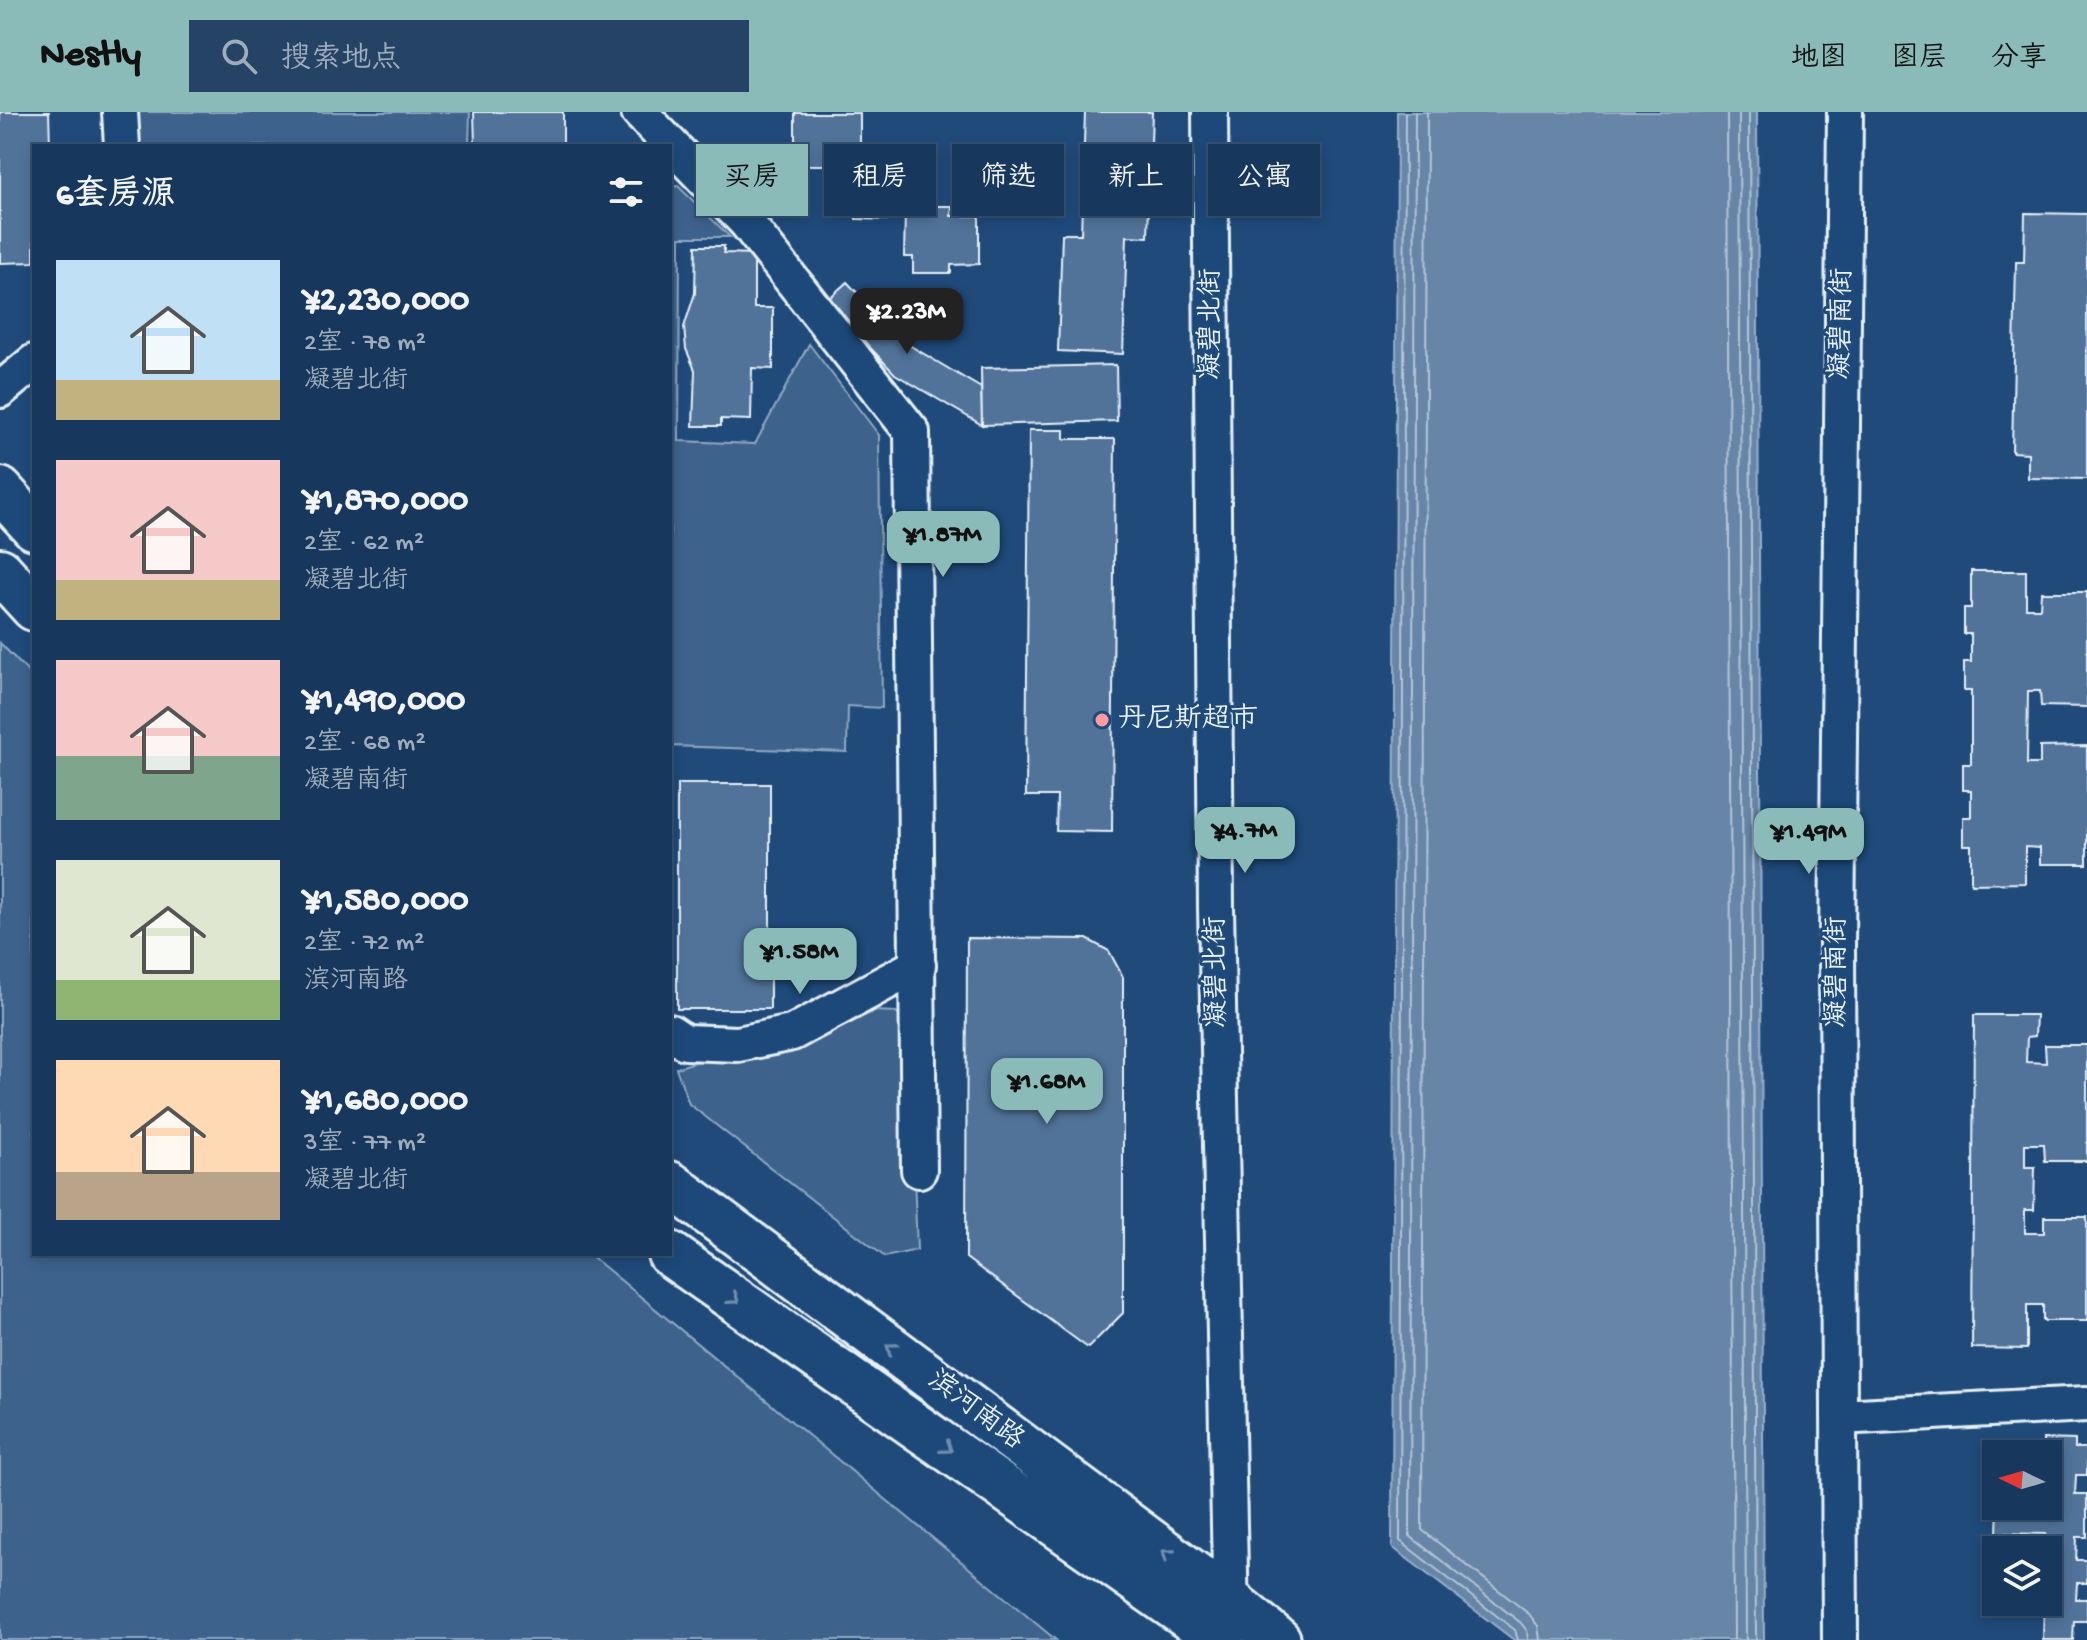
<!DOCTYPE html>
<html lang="zh">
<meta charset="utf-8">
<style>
body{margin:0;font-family:"Gochi Hand","LXGW WenKai TC",sans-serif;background:#244365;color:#f1f3f6;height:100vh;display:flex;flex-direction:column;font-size:30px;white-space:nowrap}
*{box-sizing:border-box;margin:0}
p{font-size:26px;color:#9eacbb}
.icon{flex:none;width:44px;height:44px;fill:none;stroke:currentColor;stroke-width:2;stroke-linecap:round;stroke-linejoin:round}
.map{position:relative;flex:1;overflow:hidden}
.details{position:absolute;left:32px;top:32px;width:640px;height:1112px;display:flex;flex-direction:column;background:#17385c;border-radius:0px;box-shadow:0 4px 12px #0003,0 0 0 2px #365272}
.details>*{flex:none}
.hud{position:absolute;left:696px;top:32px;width:760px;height:72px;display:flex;gap:16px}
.needle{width:52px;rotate:275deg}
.tools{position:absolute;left:1982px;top:1328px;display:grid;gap:16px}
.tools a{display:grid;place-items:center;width:80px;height:80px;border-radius:0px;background:#17385c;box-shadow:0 4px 12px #0003,0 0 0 2px #365272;font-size:40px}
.price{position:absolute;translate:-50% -68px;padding:0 18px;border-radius:16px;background:#8bbbb9;color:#111;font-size:26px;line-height:52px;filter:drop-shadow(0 2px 4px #0008)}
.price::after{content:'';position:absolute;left:50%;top:48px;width:24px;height:18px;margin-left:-12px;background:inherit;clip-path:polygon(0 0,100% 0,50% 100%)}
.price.on{background:#222;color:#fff}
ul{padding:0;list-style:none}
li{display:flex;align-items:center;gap:24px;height:200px;padding:0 24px}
li span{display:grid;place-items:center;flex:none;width:224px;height:160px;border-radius:0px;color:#555}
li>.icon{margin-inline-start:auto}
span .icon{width:96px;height:96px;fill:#fffc;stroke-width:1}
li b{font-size:34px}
h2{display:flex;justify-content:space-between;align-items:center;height:96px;padding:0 24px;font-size:34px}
.tag{padding:0 28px;border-radius:0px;background:#17385c;box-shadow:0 4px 12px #0003,0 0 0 2px #365272;font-size:28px;line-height:72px}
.tag.on{background:#8bbbb9;color:#111}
header{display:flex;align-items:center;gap:48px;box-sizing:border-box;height:112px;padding:0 40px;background:#8bbbb9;color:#111}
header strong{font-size:38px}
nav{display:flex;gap:44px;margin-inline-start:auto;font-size:28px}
.search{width:560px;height:72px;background:#244365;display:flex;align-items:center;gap:20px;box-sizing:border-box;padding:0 28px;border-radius:0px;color:#9eacbb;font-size:30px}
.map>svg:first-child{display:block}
</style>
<header>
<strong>Nestly</strong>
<div class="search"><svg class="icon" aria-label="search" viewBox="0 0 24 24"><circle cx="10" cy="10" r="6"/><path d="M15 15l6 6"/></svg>搜索地点</div>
<nav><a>地图</a><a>图层</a><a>分享</a></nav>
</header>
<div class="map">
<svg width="2087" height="1528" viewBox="0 0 2087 1528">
<rect width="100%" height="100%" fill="#1f4a7a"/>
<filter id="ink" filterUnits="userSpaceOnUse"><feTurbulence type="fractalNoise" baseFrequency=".0125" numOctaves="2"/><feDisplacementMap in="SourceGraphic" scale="16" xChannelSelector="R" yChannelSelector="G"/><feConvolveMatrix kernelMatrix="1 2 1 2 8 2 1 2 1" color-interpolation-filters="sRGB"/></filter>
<g filter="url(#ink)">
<path fill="#3c628c" stroke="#92aac2" stroke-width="2" d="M137,0H470L469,34H140Z
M678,74L730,125H680L679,329L755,332L809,232L879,323L882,596L848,594L847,640L670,634V75Z
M0,531L34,566V1142H589L1056,1528H0Z
M874,899L896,900L908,916L917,1138L885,1145L689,992L676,956L702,948H754L791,941Z"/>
<path fill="#6685a7" stroke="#9ab0c7" stroke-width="2" d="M1397,0H1757L1764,1528H1514L1392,1435Z"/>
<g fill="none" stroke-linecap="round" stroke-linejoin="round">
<path stroke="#b4c6d8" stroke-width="2" d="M1405,0L1400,1429L1515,1518L1518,1528
M1415,0L1410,1424L1521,1511L1527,1519L1528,1528
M1427,0L1422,1418L1529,1502L1538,1514L1540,1528
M1727,0L1734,1528
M1739,0L1746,1528
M1749,0L1756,1528"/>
</g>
<path fill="#517399" stroke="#e8f1f8" stroke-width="2" d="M0,0H49L50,34H34V150L0,151Z
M474,0H563V34H475Z
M1085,0H1152L1148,125L1127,124L1123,242L1058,239L1062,122H1081Z
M795,1H860V41H894V50H918L917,94H952L951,104H979V152L951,153V161H913V145H904L905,99H894V108L856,107V94H847V47H839V53H803V41H795Z
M2025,101L2087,102V367L2028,366V341L2012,340L2016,150H2024Z
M696,134H724V141L754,142V196H773V257L752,256L751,308L721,307V314H693L695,258L686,237L684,215L695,181Z
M847,170L904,230L981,276L982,313L895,262L826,189Z
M1116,253L1117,309L982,313L981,256Z
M1029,318H1064V327H1115L1112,720L1056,719L1057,684H1026Z
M1971,459H2026V496H2040L2041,480H2087V595L2041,594L2040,579H2028L2027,652H2040V635L2087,634V752H2040V736L2025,735V771L1971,772V733H1963V705H1971V678H1963V652H1971V579H1964V550H1971V522H1964V496H1971Z
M677,672H770V897H677Z
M967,826L1087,827L1109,839L1123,865V1201L1088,1236L966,1146Z
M1974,903H2036L2035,924L2027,925L2026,950L2046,951L2045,933H2087V1049H2045L2044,1032H2025V1055H2035L2034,1098H2025V1121H2044V1105H2087V1209H2043V1193H2027V1237L1972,1236Z
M2043,1327L2075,1328V1336H2087V1363H2076L2075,1382H2087V1425H2077L2076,1448H2087V1471H2077L2076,1487H2087V1509H2074L2073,1528H2043L2044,1490H2048L2046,1422L1997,1421L1998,1394H2048V1342H2043Z"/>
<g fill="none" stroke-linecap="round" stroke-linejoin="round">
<g stroke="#e8f1f8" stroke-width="40">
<path id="minor" d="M120,0L122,34
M639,0L746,110L912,320L919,1058
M1210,0L1216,796L1231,1508
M0,278L34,250
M670,920L685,930L738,932L792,921L918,853
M1839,1305L2087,1292
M1840,1528L1837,835L1845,0"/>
</g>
<g stroke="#e8f1f8" stroke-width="50">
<path id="primary" d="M0,378L34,415
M0,459L34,496
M670,1072L1229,1488L1278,1528
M670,1142L1221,1528"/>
</g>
<use href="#minor" stroke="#1f4a7a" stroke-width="34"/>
<use href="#primary" stroke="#1f4a7a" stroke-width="44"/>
</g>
<defs><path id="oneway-chevron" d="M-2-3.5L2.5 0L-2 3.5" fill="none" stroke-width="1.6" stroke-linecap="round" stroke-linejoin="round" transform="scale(2)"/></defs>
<g stroke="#6f8dac">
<use href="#oneway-chevron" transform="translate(734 1187) rotate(35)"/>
<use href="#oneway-chevron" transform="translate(891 1236) rotate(-143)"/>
<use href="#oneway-chevron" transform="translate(947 1336) rotate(35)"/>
<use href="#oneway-chevron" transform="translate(1167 1442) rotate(-143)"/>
</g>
</g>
<circle fill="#ff9aa2" stroke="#1f4a7a" stroke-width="3" cx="1102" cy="608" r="8"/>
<g text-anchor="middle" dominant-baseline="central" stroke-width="6" stroke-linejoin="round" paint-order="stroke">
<g font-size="28" fill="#e8f1f8" stroke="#1f4a7a">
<text transform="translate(1212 212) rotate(-90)">凝碧北街</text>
<text transform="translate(1843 212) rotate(-89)">凝碧南街</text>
<text transform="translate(1218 860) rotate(-91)">凝碧北街</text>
<text transform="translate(1838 860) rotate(-90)">凝碧南街</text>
<text transform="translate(975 1299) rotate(37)">滨河南路</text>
</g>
<g font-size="28" fill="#e8f1f8" stroke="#1f4a7a" text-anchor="start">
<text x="1118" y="608">丹尼斯超市</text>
</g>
</g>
</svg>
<div class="tools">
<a><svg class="needle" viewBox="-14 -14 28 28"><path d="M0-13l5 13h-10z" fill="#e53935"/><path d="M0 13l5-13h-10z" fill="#9eacbb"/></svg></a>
<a><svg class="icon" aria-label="layers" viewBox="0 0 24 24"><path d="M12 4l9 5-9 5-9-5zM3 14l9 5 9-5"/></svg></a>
</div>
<b class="price on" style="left:907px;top:244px">¥2.23M</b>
<b class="price" style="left:943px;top:467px">¥1.87M</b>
<b class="price" style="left:1245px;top:763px">¥4.7M</b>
<b class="price" style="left:1809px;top:764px">¥1.49M</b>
<b class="price" style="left:800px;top:884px">¥1.58M</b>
<b class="price" style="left:1047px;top:1014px">¥1.68M</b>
<div class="hud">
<a class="tag on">买房</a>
<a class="tag">租房</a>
<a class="tag">筛选</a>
<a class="tag">新上</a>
<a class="tag">公寓</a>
</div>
<section class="details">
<h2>6套房源<svg class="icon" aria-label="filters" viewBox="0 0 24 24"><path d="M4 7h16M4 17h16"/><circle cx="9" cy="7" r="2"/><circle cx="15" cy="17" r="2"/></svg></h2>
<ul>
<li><span style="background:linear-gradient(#bfe0f5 75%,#c2b280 0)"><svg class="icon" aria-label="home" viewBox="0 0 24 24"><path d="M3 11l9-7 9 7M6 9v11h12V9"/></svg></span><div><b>¥2,230,000</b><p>2室 · 78 m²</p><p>凝碧北街</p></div></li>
<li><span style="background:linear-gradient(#f6c9c9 75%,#c2b280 0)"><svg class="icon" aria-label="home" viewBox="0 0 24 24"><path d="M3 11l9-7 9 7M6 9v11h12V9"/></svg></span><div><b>¥1,870,000</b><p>2室 · 62 m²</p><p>凝碧北街</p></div></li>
<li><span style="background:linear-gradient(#f6c9c9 60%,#7fa58c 0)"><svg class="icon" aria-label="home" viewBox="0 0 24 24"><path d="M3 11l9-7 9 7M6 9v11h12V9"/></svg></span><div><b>¥1,490,000</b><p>2室 · 68 m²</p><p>凝碧南街</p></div></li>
<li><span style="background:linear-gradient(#dfe7d0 75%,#8fb573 0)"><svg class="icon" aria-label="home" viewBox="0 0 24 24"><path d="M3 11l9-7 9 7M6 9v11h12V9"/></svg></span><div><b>¥1,580,000</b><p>2室 · 72 m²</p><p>滨河南路</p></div></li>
<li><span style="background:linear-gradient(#ffd9b3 70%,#b9a48a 0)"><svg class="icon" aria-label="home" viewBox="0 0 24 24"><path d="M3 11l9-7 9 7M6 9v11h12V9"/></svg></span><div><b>¥1,680,000</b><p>3室 · 77 m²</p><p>凝碧北街</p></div></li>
</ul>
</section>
</div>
